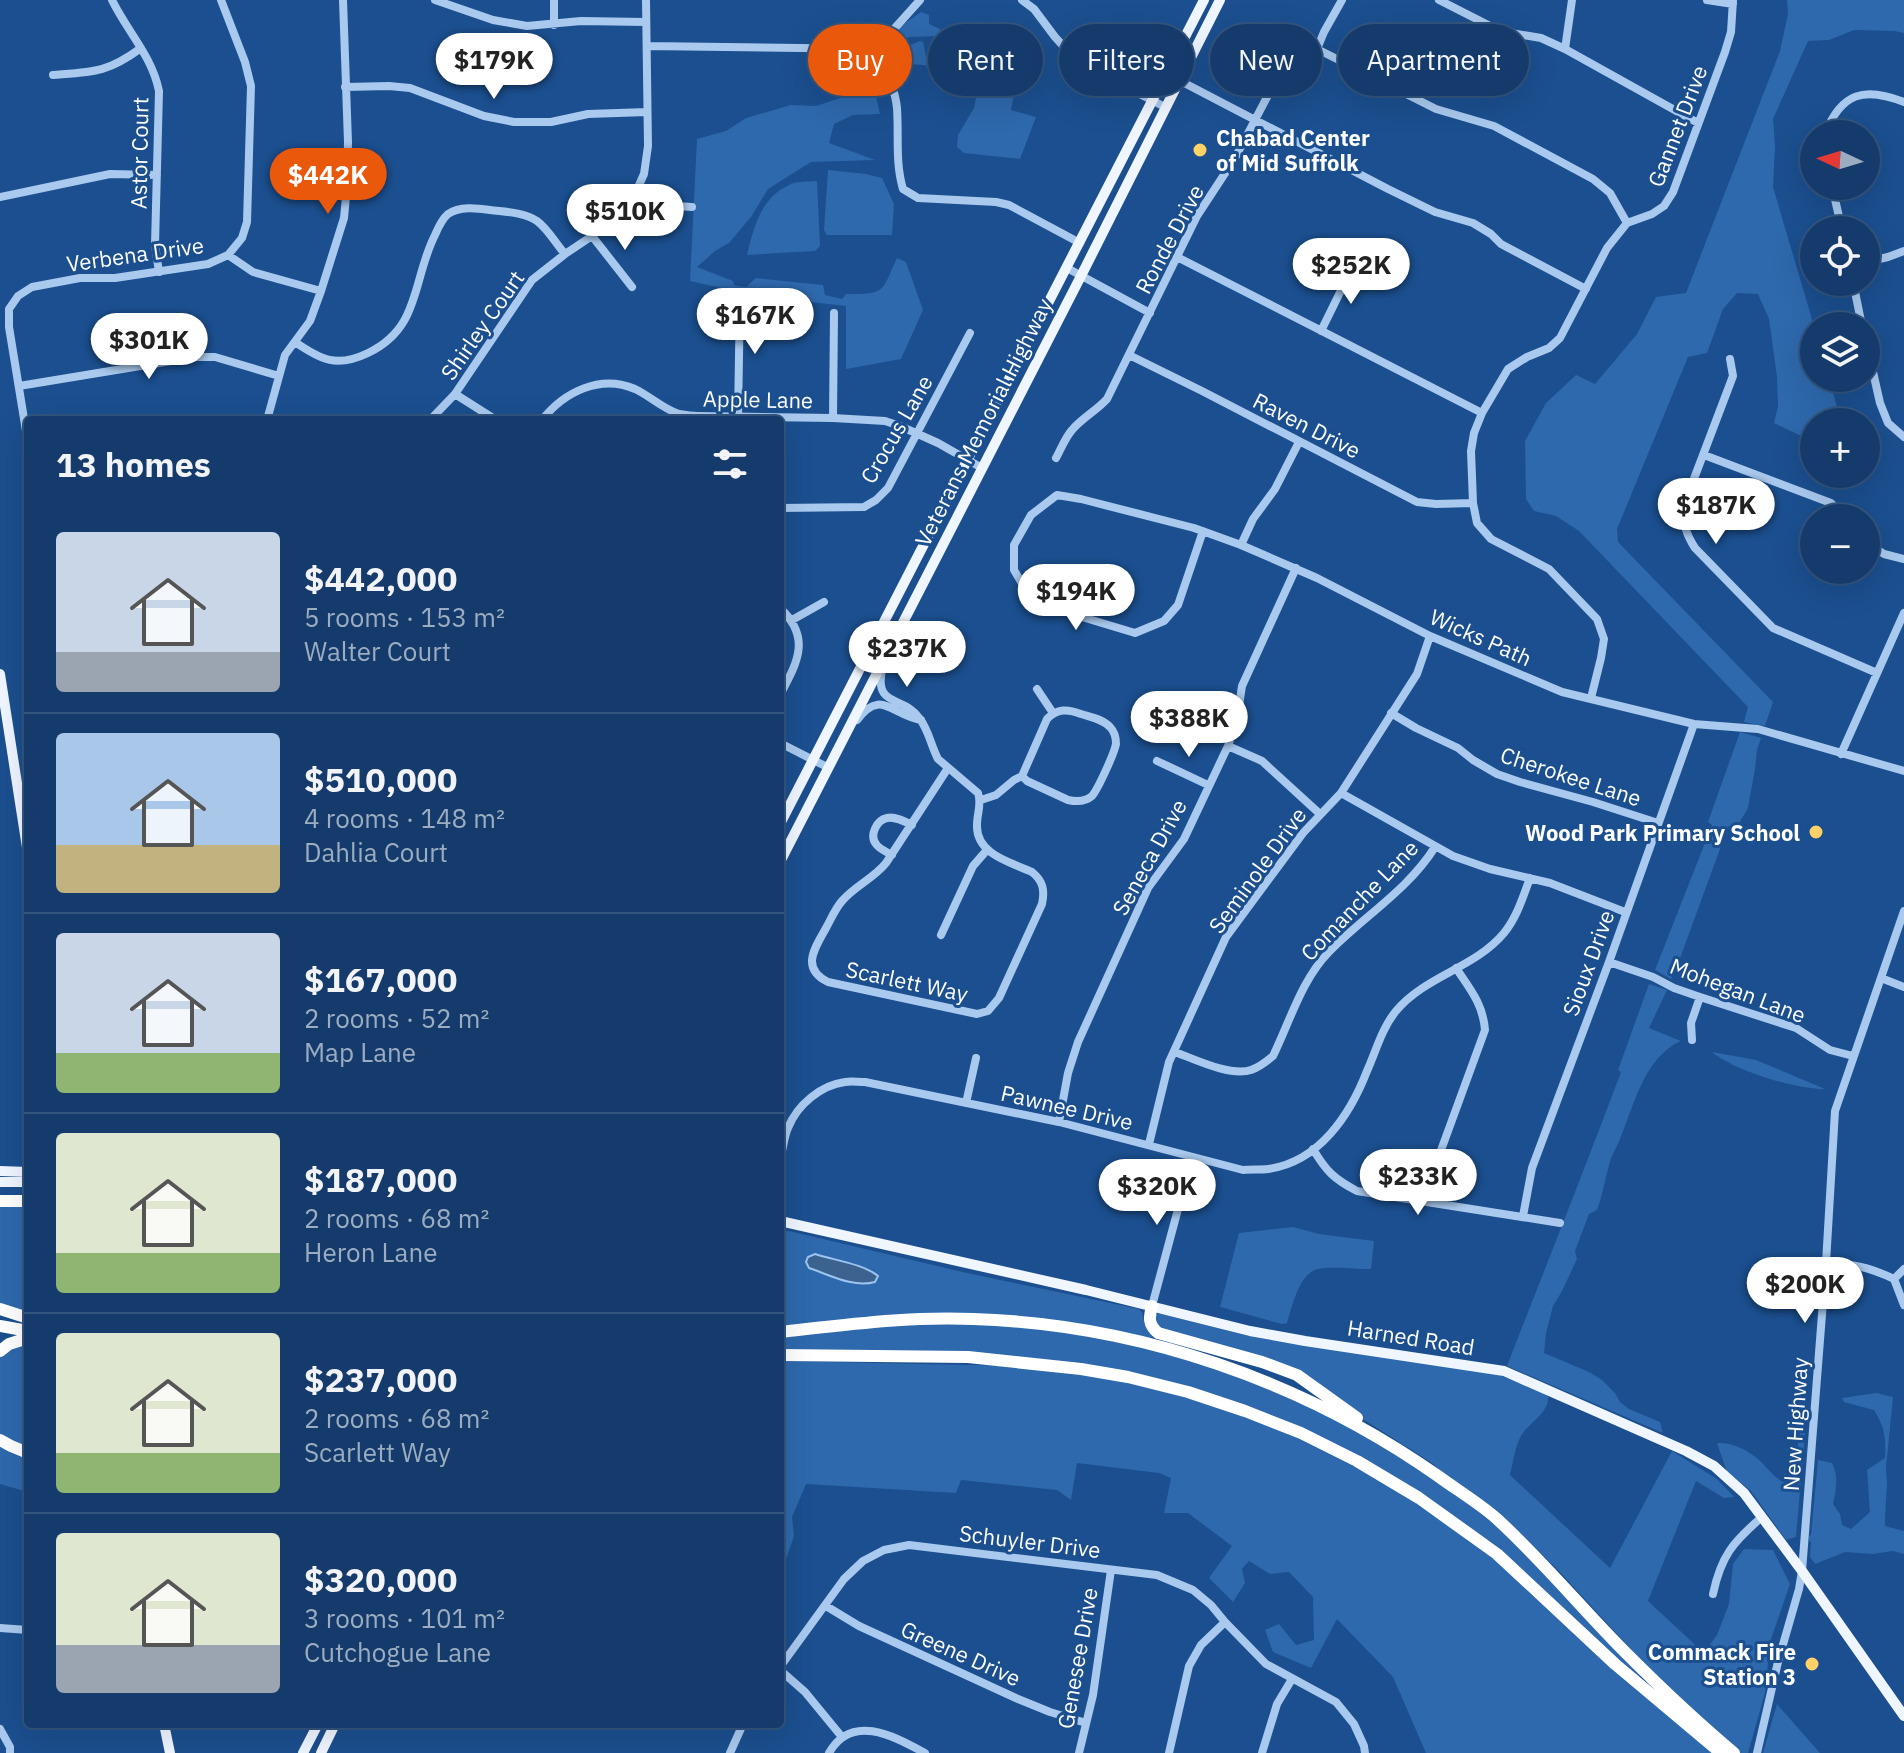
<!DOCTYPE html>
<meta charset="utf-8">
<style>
body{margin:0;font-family:"IBM Plex Sans",sans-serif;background:#214673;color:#f1f3f6;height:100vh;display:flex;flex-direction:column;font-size:30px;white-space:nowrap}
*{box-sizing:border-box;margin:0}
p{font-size:26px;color:#9dadc1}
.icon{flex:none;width:44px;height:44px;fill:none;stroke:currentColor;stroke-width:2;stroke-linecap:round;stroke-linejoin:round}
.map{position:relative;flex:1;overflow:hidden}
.details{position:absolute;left:24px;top:416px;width:760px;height:1312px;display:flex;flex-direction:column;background:#143b6b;border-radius:8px;box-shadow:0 8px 32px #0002,0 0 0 2px #33557e}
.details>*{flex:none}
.guide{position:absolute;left:808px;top:24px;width:760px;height:72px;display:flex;gap:16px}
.needle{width:52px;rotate:274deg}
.fabs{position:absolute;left:1800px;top:120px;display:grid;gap:16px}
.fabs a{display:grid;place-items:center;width:80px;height:80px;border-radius:50%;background:#143b6b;box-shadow:0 8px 32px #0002,0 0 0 2px #33557e;font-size:40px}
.price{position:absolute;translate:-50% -68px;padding:0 18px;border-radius:28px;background:#fff;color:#222;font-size:26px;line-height:52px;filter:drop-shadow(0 2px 4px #0008)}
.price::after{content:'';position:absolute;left:50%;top:48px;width:24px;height:18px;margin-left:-12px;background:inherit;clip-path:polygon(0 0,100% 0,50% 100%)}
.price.current{background:#ea580c;color:#fff}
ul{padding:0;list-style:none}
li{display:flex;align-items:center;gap:24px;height:200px;padding:0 32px}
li+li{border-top:2px solid #33557e}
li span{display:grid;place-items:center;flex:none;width:224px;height:160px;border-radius:8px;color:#555}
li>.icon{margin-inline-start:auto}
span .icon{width:96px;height:96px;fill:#fffc;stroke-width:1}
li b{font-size:34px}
h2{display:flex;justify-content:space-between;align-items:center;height:96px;padding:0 32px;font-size:34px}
.chip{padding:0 28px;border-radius:36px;background:#143b6b;box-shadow:0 8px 32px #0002,0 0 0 2px #33557e;font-size:28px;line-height:72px}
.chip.current{background:#ea580c;color:#fff}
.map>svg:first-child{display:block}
</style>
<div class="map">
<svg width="1904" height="1753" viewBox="0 0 1904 1753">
<rect width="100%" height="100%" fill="#1b4f8f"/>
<path fill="#2e69ad" d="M1787,0H1904V33L1895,31L1854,30L1829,40L1808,41L1773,119L1775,146L1773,187L1814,326V378H1829L1841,422H1814V442L1774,423L1778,406L1777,377L1769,319L1758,294L1737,293L1723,309L1707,353L1688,357L1617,529L1618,542L1773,702L1765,726L1744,722L1748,707L1579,531L1556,516L1534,511L1526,499L1525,441L1546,403L1576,375L1595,384L1637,334L1656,297L1686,293L1780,51L1788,14Z
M921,12L929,15V24L940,29L943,36L910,37L885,48L883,46L898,28Z
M920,41L923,42L926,56L939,68C922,63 907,65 891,63L889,54Z
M991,76L1016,83L1011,110L1036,117L1020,159L964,153L957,147L958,135L974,108L978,87Z
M874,87L880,114L853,115L834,124L829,143L875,160L811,162L768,189L751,217L729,243L715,251L697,267L733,281L734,285L746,287L756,278L823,285L825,295L842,299L846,294C886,294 881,293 897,258L906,262L923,310L901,359L846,369V306L758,296L690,281L697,139L726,131L746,118L791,105L816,106Z
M828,170L866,174L882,178L894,204L892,235H827L824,230Z
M817,181L820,246L815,251L747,255C754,226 761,197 791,184C798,181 808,182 817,181Z
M1740,732L1761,738L1757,750L1755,769L1748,808L1738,825L1728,827L1675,972L1671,979L1655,970L1712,825L1708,822Z
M1649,984L1667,990L1649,1028L1681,1041C1644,1057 1634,1106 1620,1139C1617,1147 1612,1154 1610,1162C1605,1178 1603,1194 1597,1210L1589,1214L1575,1251L1577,1259L1562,1291L1553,1306L1546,1333L1544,1353L1589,1372L1602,1380L1615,1393L1620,1402L1629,1409L1660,1422L1663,1433L1507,1366C1545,1268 1584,1171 1621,1072L1618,1070Z
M1712,1052L1756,1060L1825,1089C1795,1089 1735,1071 1712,1052Z
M28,1205V1312L0,1305V1206Z
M1293,1227L1319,1234L1374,1241L1371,1269C1356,1269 1331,1266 1318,1269C1299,1273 1292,1307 1287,1323L1282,1324L1220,1307L1239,1233Z
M789,1231L967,1273L1139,1309L1142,1312L1145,1325L1153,1335L1150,1339L1036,1320L780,1328V1232Z
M1157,1314H1162L1496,1374L1548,1393C1551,1413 1530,1421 1521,1436C1515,1447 1513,1463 1510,1475L1610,1568L1672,1451L1717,1479L1734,1497L1724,1498L1696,1481L1648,1601L1704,1653L1717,1635L1729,1604L1733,1564L1744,1549L1773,1550L1790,1584L1770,1642L1765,1693L1748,1753H1739L1660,1681L1559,1571L1519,1532L1444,1474L1432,1463L1355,1414L1307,1377L1160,1330L1154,1317Z
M888,1324L993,1325L1053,1330L1115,1340L1177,1356L1236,1374L1356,1428L1452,1491L1506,1534L1643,1673L1639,1677L1494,1548L1272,1418L1073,1364L780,1351V1336Z
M28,1342V1449L0,1434V1356L10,1347Z
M780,1361L1022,1366L1138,1384L1214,1405L1314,1444L1398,1491L1435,1514L1501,1564L1714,1753H1426L1393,1677L1337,1619L1311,1668L1273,1652L1265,1630L1279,1624L1296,1645L1314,1640L1313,1597L1289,1572L1270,1574L1249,1561L1242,1569L1245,1583L1233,1602L1209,1578L1232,1546L1188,1513H1164L1171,1478L1159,1473L1077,1463L1071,1500L1057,1490L961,1480L956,1493L806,1484L792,1517L794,1536L786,1559H780V1502L785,1491L780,1489Z
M1876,1393L1893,1397L1887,1458C1885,1468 1887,1475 1887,1485C1886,1499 1885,1512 1885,1526L1904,1531V1554L1893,1551L1873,1554L1845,1552L1815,1564L1810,1557L1811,1542L1809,1541V1536L1811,1535L1818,1460L1832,1463C1839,1477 1836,1490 1833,1504L1840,1514L1842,1525L1851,1529L1870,1512L1867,1470L1885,1458C1886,1438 1885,1428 1874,1410L1844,1402L1842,1398Z
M1807,1410L1796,1537L1786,1540L1751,1491L1727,1472L1717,1443C1731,1442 1749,1450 1759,1460C1769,1469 1770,1474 1783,1482L1791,1480L1801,1428Z
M0,1444L28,1455V1492L0,1484Z
M1777,1704L1820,1753H1763Z"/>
<path fill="#3c6290" stroke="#9cc4f0" stroke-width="2" d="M815,1254C833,1260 864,1264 878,1276L875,1282C853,1288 830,1275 809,1268L806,1262L808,1257Z"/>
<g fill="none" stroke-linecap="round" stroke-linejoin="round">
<path stroke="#a9c9ee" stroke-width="8" d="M112,0C127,31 152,56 159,91L155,245L159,272
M435,0L493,20L527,26L581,21L645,22
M554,0V25
M920,0L876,49C884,68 895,87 897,108C899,136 895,162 903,189L918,198L996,202L1009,205L1080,243
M1022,0L1034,9L1055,37L1079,63L1165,107
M1439,0L1500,31L1541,38L1565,49L1698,123
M1707,0L1733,4
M647,46L876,49
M1317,49L1436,109L1494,126L1593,179L1610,193L1627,223
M1565,49L1572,0
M1167,74L1388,189L1435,212L1473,223L1491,234L1501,244L1586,289
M53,75C93,72 107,73 141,48
M345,87L389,86L410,88L484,116L514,122H551L588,114L647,112
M1825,134C1841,93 1864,86 1904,102
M1832,186L1842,230
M635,194C654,203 671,207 692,207
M0,197L110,174L157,175
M592,236L632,287
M228,255L253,272L321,291
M1177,257L1482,413
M1866,262L1888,257L1904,251
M1067,268L1150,313
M1853,282L1862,326
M1321,331L1352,268
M1866,341L1880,403L1888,423L1904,437
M295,342C321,360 337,368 368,353C421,328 412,280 435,235C438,228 442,219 448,214C460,206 476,208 490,210C505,212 524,212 537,221C548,229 556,244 565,254
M1129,355L1202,391L1417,502L1436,504L1473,503
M1730,359L1733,376L1684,505C1682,522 1686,534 1695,548L1773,628L1877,673
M19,386L195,357H215L279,376
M455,394L496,420
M738,417L740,295
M833,418L834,313
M267,420L285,355L310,321L321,291L344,218L347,186L348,142L343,0
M430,420L455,394L532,280L565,254L592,236L623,210L635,194L644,174L648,146L646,0
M542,420C564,392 600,374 635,389C650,396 663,409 679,414C685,415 692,416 698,416L833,418L885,421L900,426L938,443L982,468
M26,431L9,327V309L18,296L32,287L80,278H115L208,264L228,255L242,238L247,222L251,86L245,62L221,0
M1704,455L1831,503L1846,518
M1056,458C1061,449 1065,438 1072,430C1082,418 1096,411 1107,399L1197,216L1235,158L1277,78L1317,49L1324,32L1342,0
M780,508L864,507L876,500L888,488L970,333
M1203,531L1178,605L1164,621L1135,633L1082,617L1030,597L1014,570V545L1031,515L1057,495L1081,499L1194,528L1241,545L1317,578L1430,636L1562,692L1694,724L1758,729L1904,771
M1866,542L1884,554L1904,559
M1241,545L1253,519L1275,489L1299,442
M780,608C812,638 797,663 780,695
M792,620L824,602
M882,670C874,708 904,695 920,719C929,731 931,746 938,759L978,793C982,804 977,813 977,825C976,854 1010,862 1032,872C1043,881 1045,890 1042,904L999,998L988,1011L977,1014L828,982C800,968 815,948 826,928C831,919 835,909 842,901C855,886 874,878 886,863L948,768
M1037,689L1053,713
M1591,698L1601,658L1604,639L1597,619L1549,569L1491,539L1477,523L1473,503L1471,451L1474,433L1482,413L1508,369L1527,357L1549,348L1560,338L1607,248L1627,223L1652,214L1664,206L1673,192L1725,52L1731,32L1733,0
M1391,713L1416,728L1458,748L1473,760L1497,774L1520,782L1593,802L1658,823
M857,720C881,688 891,715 921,720
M780,743L829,768
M1228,746L1262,761L1320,814
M1841,754L1904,613
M1157,761L1208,785
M1341,793L1453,856L1490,869L1550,883L1625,912
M981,800L996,795L1014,780L1022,776L1047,719C1057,708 1068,709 1081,714C1090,717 1103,719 1110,727C1114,731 1116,738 1116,744C1114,754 1098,789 1092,796C1085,802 1077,802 1068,800L1027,781L1022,776
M892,855C887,852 879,849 876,844C869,835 877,820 887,818C895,816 904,821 912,825
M941,935L973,866L987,850
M1609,962L1653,977L1674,988L1700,997L1796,1028L1830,1050L1853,1056
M1881,978L1904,987
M1692,1040L1691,1023L1700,997
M1175,1052C1194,1059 1231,1077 1251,1070C1260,1067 1267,1061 1273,1056C1290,1021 1302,979 1329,952C1364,916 1408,890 1435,847
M966,1103L976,1058
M1059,1122L1068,1073L1078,1042L1148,888L1184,839L1228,746L1237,719L1242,686L1296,568
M1149,1144L1169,1062L1226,937L1303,833L1341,793L1417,674L1430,636
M1313,1149C1326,1171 1334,1179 1357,1191L1560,1223
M780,1159C783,1149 784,1137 788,1128C797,1105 821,1085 845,1082C851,1081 858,1082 865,1082L1059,1122L1243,1170C1251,1169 1260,1170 1268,1169C1319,1162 1350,1115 1367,1071C1376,1051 1382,1028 1396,1011C1425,976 1475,968 1504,933C1517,917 1523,897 1530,878
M1432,1203L1435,1171L1440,1153L1485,1030C1483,1004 1470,989 1456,968
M1523,1216L1532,1168L1609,962L1694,724
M1826,1263C1853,1264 1869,1267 1894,1279L1904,1305
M1894,1279L1904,1269
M1152,1306L1192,1157
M1713,1594C1721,1556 1733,1542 1762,1517
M826,1606L859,1626L1018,1699L1050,1712L1086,1723
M0,1628L28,1630
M780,1667L844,1579L863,1561L884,1550L909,1545L1157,1575L1193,1590L1211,1605L1225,1622L1266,1664L1336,1702L1354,1724L1364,1746L1365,1753
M780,1670L805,1692L842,1737
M0,1729L10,1747V1753
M730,1753L743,1724
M829,1753C852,1712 895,1737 925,1753
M1079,1753L1093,1695L1111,1570
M1169,1753L1189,1666L1201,1645L1225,1622
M1262,1753L1277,1704L1292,1679
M1757,1753L1778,1662L1799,1589L1802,1571L1826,1263L1835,1111L1904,911"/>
<path stroke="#f0f6ff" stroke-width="10" d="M0,674L28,854
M780,824L1204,0
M780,862L1081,276L1220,0
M0,1171L28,1172
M0,1182H28
M780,1221L1086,1290L1250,1331L1305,1341L1504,1371L1686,1451L1714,1466L1744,1493L1802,1571L1904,1716
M164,1724L170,1753
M303,1753L318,1724
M321,1753L335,1724"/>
<path stroke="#fff" stroke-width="12" d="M0,1201H28
M1152,1306C1149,1318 1148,1324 1158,1333L1262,1362L1297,1375L1357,1418
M0,1309L28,1318
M0,1326L28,1331
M780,1332C844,1325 909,1316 973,1319C1139,1324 1303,1381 1438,1476C1457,1490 1479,1503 1497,1519C1543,1561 1583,1610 1627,1654C1661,1688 1697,1722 1734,1753
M0,1351L9,1344L28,1338
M780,1355L968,1357L1081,1369L1128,1377L1188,1392L1245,1411L1301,1433L1357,1461L1419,1498L1497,1554L1615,1664L1721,1753
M0,1440L11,1446L28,1453"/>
</g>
<g fill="#ffd166" stroke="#1b4f8f" stroke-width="3">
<circle cx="1200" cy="150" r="8"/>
<circle cx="1816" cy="832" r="8"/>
<circle cx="1812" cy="1664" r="8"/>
</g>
<g text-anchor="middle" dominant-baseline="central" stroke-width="6" stroke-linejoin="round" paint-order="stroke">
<g font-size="22" fill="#fff" stroke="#1b4f8f">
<text transform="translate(1677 126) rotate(-69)">Gannet Drive</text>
<text transform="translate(139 153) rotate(-89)">Astor Court</text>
<text transform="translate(1169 239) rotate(-62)">Ronde Drive</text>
<text transform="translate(135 254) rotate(-8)">Verbena Drive</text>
<text transform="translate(482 325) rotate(-55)">Shirley Court</text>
<text transform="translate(758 399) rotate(1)">Apple Lane</text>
<text transform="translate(983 422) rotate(-63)">Veterans Memorial Highway</text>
<text transform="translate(1307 425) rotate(27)">Raven Drive</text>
<text transform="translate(896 429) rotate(-60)">Crocus Lane</text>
<text transform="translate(1481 637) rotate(24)">Wicks Path</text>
<text transform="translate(1571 776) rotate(18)">Cherokee Lane</text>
<text transform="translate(1149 857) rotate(-61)">Seneca Drive</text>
<text transform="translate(1257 870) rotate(-54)">Seminole Drive</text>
<text transform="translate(1359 900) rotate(-46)">Comanche Lane</text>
<text transform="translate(1588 963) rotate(-70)">Sioux Drive</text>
<text transform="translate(907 981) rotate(12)">Scarlett Way</text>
<text transform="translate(1738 990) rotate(21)">Mohegan Lane</text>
<text transform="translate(1067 1107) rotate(13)">Pawnee Drive</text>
<text transform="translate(1411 1337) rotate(9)">Harned Road</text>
<text transform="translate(1795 1424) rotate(-86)">New Highway</text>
<text transform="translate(1030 1541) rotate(7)">Schuyler Drive</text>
<text transform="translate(961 1653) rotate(24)">Greene Drive</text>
<text transform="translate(1077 1658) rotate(-80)">Genesee Drive</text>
</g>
<g font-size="22" font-weight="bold" fill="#fff" stroke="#1b4f8f" text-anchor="end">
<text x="1216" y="137" text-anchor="start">Chabad Center<tspan x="1216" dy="25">of Mid Suffolk</tspan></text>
<text x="1800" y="832">Wood Park Primary School</text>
<text x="1796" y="1651">Commack Fire<tspan x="1796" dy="25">Station 3</tspan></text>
</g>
</g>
</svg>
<div class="fabs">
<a><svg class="needle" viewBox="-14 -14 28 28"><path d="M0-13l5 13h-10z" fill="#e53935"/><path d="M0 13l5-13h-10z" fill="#9dadc1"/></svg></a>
<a><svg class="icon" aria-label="locate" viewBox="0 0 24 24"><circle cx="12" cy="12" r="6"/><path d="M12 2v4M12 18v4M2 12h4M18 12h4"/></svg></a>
<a><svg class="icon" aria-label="layers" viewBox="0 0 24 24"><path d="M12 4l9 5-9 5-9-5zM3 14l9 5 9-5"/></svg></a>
<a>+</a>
<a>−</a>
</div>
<b class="price" style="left:494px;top:101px">$179K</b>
<b class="price current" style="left:328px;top:216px">$442K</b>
<b class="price" style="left:625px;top:252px">$510K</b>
<b class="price" style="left:1351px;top:306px">$252K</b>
<b class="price" style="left:755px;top:356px">$167K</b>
<b class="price" style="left:149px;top:381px">$301K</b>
<b class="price" style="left:1716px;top:546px">$187K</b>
<b class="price" style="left:1076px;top:632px">$194K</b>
<b class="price" style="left:907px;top:689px">$237K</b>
<b class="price" style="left:1189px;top:759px">$388K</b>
<b class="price" style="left:1418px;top:1217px">$233K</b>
<b class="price" style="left:1157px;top:1227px">$320K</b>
<b class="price" style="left:1805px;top:1325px">$200K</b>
<div class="guide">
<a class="chip current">Buy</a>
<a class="chip">Rent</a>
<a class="chip">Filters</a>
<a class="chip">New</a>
<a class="chip">Apartment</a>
</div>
<section class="details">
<h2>13 homes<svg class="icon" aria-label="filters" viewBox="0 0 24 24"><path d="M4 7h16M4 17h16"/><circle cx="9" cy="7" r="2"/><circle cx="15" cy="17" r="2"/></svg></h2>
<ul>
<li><span style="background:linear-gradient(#c9d6e8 75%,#9aa5b1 0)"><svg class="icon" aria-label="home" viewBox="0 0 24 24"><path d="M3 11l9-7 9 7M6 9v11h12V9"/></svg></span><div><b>$442,000</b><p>5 rooms · 153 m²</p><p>Walter Court</p></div></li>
<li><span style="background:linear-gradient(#a9c7e8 70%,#c2b280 0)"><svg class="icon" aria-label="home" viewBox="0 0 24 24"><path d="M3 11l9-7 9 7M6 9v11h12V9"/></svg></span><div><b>$510,000</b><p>4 rooms · 148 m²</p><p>Dahlia Court</p></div></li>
<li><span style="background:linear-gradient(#c9d6e8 75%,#8fb573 0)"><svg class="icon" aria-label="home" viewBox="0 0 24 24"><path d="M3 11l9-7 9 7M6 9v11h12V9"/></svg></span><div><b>$167,000</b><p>2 rooms · 52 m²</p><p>Map Lane</p></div></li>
<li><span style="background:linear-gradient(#dfe7d0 75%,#8fb573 0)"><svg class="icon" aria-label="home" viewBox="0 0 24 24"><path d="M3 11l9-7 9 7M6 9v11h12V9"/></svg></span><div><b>$187,000</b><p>2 rooms · 68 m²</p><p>Heron Lane</p></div></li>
<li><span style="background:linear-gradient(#dfe7d0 75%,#8fb573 0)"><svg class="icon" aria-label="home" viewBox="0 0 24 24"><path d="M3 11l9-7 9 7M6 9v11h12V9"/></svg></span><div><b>$237,000</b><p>2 rooms · 68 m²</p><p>Scarlett Way</p></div></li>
<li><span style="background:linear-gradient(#dfe7d0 70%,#9aa5b1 0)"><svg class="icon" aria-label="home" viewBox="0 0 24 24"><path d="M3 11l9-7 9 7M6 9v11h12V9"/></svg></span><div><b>$320,000</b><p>3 rooms · 101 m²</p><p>Cutchogue Lane</p></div></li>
</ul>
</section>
</div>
